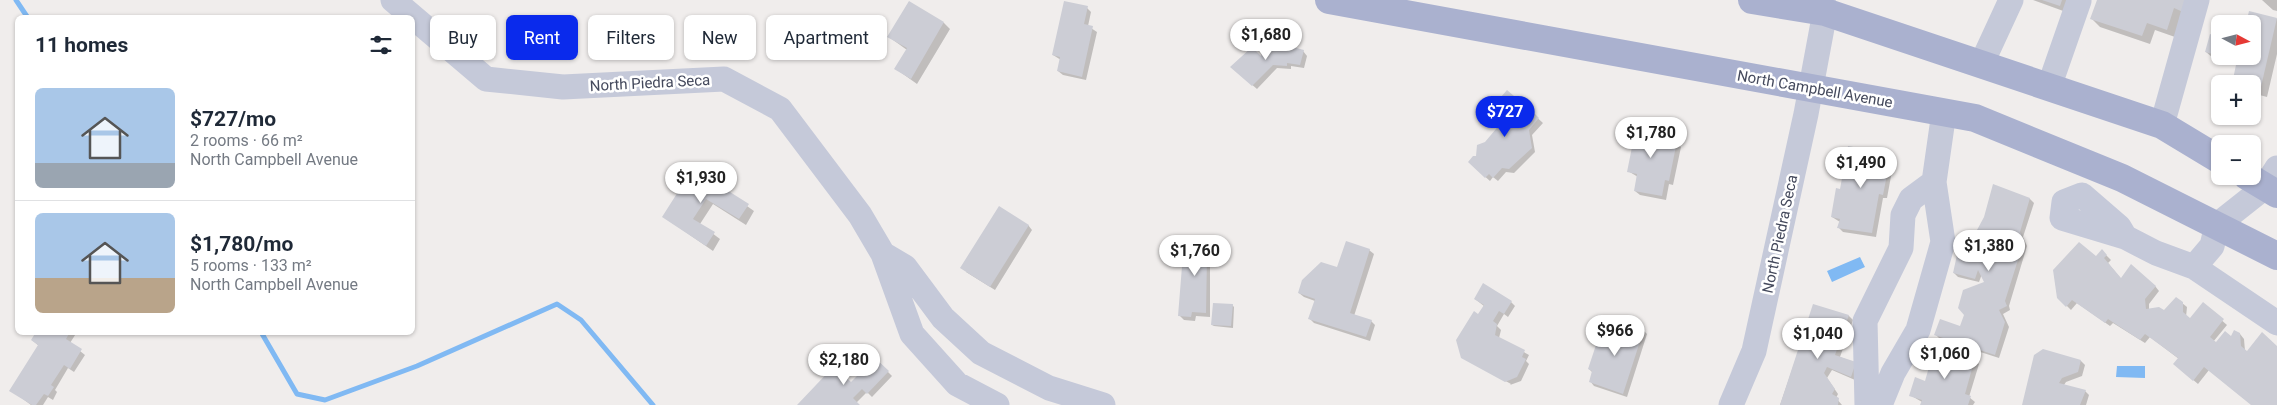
<!DOCTYPE html>
<meta charset="utf-8">
<style>
body{margin:0;font-family:Roboto,sans-serif;background:#f2f2f3;color:#1f2937;height:100vh;display:flex;flex-direction:column;font-size:19px;white-space:nowrap}
*{box-sizing:border-box;margin:0}
p{font-size:16px;color:#747a83}
.icon{flex:none;width:28px;height:28px;fill:none;stroke:currentColor;stroke-width:2;stroke-linecap:round;stroke-linejoin:round}
.map{position:relative;flex:1;overflow:hidden}
.panel{position:absolute;left:15px;top:15px;width:400px;height:320px;display:flex;flex-direction:column;background:#fff;border-radius:8px;box-shadow:0 1px 4px #0004}
.panel>*{flex:none}
.top-card{position:absolute;left:430px;top:15px;width:475px;height:45px;display:flex;gap:10px}
.needle{width:32px;rotate:97deg}
.controls{position:absolute;left:2211px;top:15px;display:grid;gap:10px}
.controls a{display:grid;place-items:center;width:50px;height:50px;border-radius:8px;background:#fff;box-shadow:0 1px 4px #0004;font-size:25px}
.price{position:absolute;translate:-50% -42px;padding:0 11px;border-radius:18px;background:#fff;color:#222;font-size:16px;line-height:32px;filter:drop-shadow(0 1px 2px #0008)}
.price::after{content:'';position:absolute;left:50%;top:30px;width:15px;height:11px;margin-left:-8px;background:inherit;clip-path:polygon(0 0,100% 0,50% 100%)}
.price.current{background:#0a2aec;color:#fff}
ul{padding:0;list-style:none}
li{display:flex;align-items:center;gap:15px;height:125px;padding:0 20px}
li+li{border-top:1px solid #e0e1e3}
li span{display:grid;place-items:center;flex:none;width:140px;height:100px;border-radius:8px;color:#555}
li>.icon{margin-inline-start:auto}
span .icon{width:60px;height:60px;fill:#fffc;stroke-width:1}
li b{font-size:21px}
h2{display:flex;justify-content:space-between;align-items:center;height:60px;padding:0 20px;font-size:21px}
.chip{padding:0 18px;border-radius:8px;background:#fff;box-shadow:0 1px 4px #0004;font-size:18px;line-height:45px}
.chip.current{background:#0a2aec;color:#fff}
.map>svg:first-child{display:block}
</style>
<div class="map">
<svg width="2277" height="405" viewBox="0 0 2277 405">
<rect width="100%" height="100%" fill="#f0edec"/>
<path fill="#80b9f3" d="M1860,257L1865,267L1832,282L1827,271Z
M2117,366H2145V378L2116,377Z"/>
<path fill="#0003" d="M2033,0H2070L2066,12Z
M2098,0H2197L2175,37L2155,30L2150,44L2100,27L2092,19Z
M2262,0H2277V11L2273,10Z
M909,2L944,23L950,29L917,84L896,69L907,50L889,37Z
M1087,8L1091,12L1088,26L1097,32L1086,80L1063,75L1058,71L1061,60L1053,55Z
M2250,13L2277,19V54L2267,97L2252,93V84L2238,64L2213,58L2206,52L2218,38L2220,29V56H2252V24Z
M2222,21L2233,24H2221Z
M1303,51L1307,56L1304,68L1291,66V69L1277,68L1257,89L1236,71L1262,59Z
M1507,92L1524,108L1521,111L1527,116L1531,112L1543,123L1532,135L1535,152L1514,173L1506,172L1498,181L1493,177L1490,181L1473,166L1485,143L1503,124Z
M1668,130L1672,134L1670,141L1676,143L1681,147L1673,185L1669,184L1666,200L1640,195L1635,191L1638,177L1628,171Z
M1890,155L1894,160L1887,198H1883L1876,237L1843,232L1839,228L1840,222L1832,217L1841,190Z
M706,170L712,176L710,180L754,211L746,225L713,204L700,224L720,239L713,251L664,217Z
M1994,186L2030,199L2034,203L2023,237L2027,246L2009,306L2010,310L2003,314L2009,327L1999,358L1940,339L1936,335L1961,328L1986,283L1982,274L1979,282L1958,277L1954,273L1979,246Z
M1028,225L1032,230L995,290L966,272Z
M1212,237L1216,242L1214,261H1210V317L1196,316L1195,321L1184,320L1180,316Z
M1369,250L1374,254L1354,316L1371,321L1375,325L1370,341L1314,323L1310,319L1315,301L1304,297L1299,293Z
M2102,251L2111,260L2108,263L2121,279L2155,286L2159,291L2149,304V309L2164,311L2182,303L2187,307L2186,317L2190,320L2203,304L2227,325L2213,342L2216,344L2240,334L2244,339L2245,351L2247,353L2277,347V405H2252L2209,370L2198,384L2179,368V359L2150,337L2145,343L2113,323L2110,326L2077,303L2071,310L2058,297Z
M1475,299L1511,302L1515,306L1508,317L1504,314L1497,326L1501,330L1499,338L1529,355L1526,361L1529,364L1521,381L1510,385L1511,384L1464,358L1479,316L1484,306Z
M1232,305L1234,307L1233,328L1214,326L1212,325Z
M1814,306L1849,316L1853,320L1840,357L1855,363V380L1832,370L1827,378L1838,394L1836,398L1842,405H1780Z
M1643,330L1647,334L1627,397L1594,386L1590,381L1593,373L1589,369L1613,335Z
M37,332H77L70,343L85,355L74,372L68,368L55,390L57,392L53,400L48,397L43,405H31L11,390L39,346L32,340Z
M2043,350L2081,361L2085,365L2082,376L2066,382L2064,385L2085,391L2089,395L2086,405H2023Z
M875,359L892,376L872,397L867,392L856,403L858,405H798L851,384Z
M1974,359L1979,364L1969,397L1975,402L1973,405H1922V402L1910,395L1926,382Z"/>
<g fill="none" stroke-linecap="round" stroke-linejoin="round">
<path stroke="#80b9f3" stroke-width="5" d="M16,0L28,18
M261,332L297,394L325,400L417,366L557,304L581,320L653,405"/>
</g>
<path fill="#cccdd5" d="M2042,0H2062L2060,6Z
M2097,0H2187L2183,12L2174,8L2167,30L2147,23L2142,36L2090,19Z
M909,1L944,22L911,79L894,69L907,48L887,37Z
M1064,1L1088,6L1084,24L1093,26L1082,77L1057,71L1060,57L1052,55Z
M2249,11L2277,18L2260,91L2252,89V84H2232L2237,60L2224,57L2252,56V24H2246Z
M2220,27V56L2205,52L2210,34L2217,36Z
M1265,40L1304,50L1300,65L1287,63V66L1273,65L1252,86L1230,67L1252,47L1261,56Z
M1507,90L1521,102L1517,106L1527,115L1531,110L1539,118L1529,130L1532,148L1509,169L1502,168L1493,178L1489,174L1485,178L1468,162L1473,156H1476L1477,145L1485,142L1501,123L1488,112Z
M1637,122L1668,129L1666,139L1677,141L1669,181L1665,180L1662,196L1634,191L1637,174L1627,172Z
M1848,146L1891,154L1883,195L1879,194L1872,233L1837,228L1840,219L1831,217L1836,188L1840,189Z
M697,162L707,169L703,175L749,204L739,219L706,199L693,219L715,232L706,246L662,217Z
M1993,184L2030,198L2020,232L2024,241L2005,301L2007,306L1999,310L2005,322L1995,355L1934,335L1940,319L1960,326L1964,315L1958,308L1963,290L1984,282L1978,270L1975,279L1953,273L1957,255L1964,238L1978,244L1980,235L1977,230L1984,217Z
M999,206L1029,225L990,287L960,268Z
M1190,235L1212,236L1210,257H1207L1206,313L1192,312L1191,317L1178,316L1183,254L1188,255Z
M1346,241L1370,249L1350,313L1372,320L1366,337L1308,319L1315,299L1298,293L1302,280L1321,262L1337,267Z
M2079,242L2096,256L2102,249L2107,255L2104,258L2121,278L2131,264L2156,286L2145,299L2146,309L2159,307L2164,310L2176,297L2183,302V312L2190,318L2203,302L2224,319L2210,337L2216,342L2225,331L2231,336L2234,330L2240,333L2241,346L2247,351L2262,332L2277,346V405H2251L2204,367L2193,381L2173,364L2178,358L2145,334L2140,340L2108,319L2105,323L2072,300L2066,307L2057,298L2053,270Z
M1483,283L1512,301L1504,314L1499,311L1493,321L1497,324L1495,335L1525,350L1522,357L1526,359L1517,377L1505,382L1461,358L1456,340L1474,311L1478,314L1484,305L1474,299Z
M1213,303L1233,304L1231,326L1211,325Z
M1813,304L1849,315L1835,355L1856,362L1851,377L1827,367L1824,373L1835,389L1832,394L1839,398L1838,405H1780Z
M1616,321L1644,329L1623,394L1589,382L1592,371L1588,369L1601,330L1612,334Z
M36,332H70L66,339L82,349L70,369L64,365L51,385L54,387L48,396L44,394L36,405H32L9,391L38,345L31,340Z
M1935,346L1975,358L1965,394L1971,396L1968,405H1920L1922,400L1909,396L1915,377L1925,381Z
M2043,349L2081,360L2078,372L2062,378L2059,383L2086,390L2080,405H2022L2034,355Z
M875,358L889,371L867,394L862,389L853,398L860,405H797L834,366L851,382Z"/>
<g fill="none" stroke-linecap="round" stroke-linejoin="round">
<path stroke="#c5c9d9" stroke-width="25" d="M393,0L486,79L563,87L724,79L780,109L860,215L883,254L912,334L957,384L997,405
M1981,65L2011,0
M2049,87L2079,1
M2162,125L2197,0
M2277,168L2265,187L2217,225L2212,246L2194,267L2277,323
M2125,237L2119,227L2082,195L2064,202L2062,218L2125,237L2156,253L2194,267
M883,254L905,267L943,318L981,353L1049,388L1103,405
M1731,405L1754,351L1806,114L1825,12L1823,0
M1867,405L1865,321L1901,248L1903,215L1911,199L1934,182
M1880,405L1893,373L1918,330L1943,242L1934,182L1944,112"/>
<path stroke="#aab1cf" stroke-width="28" d="M1329,0L1975,118L2122,178L2277,256
M1752,0L1825,12L2162,125L2220,160
M2247,176L2277,194"/>
</g>
<g text-anchor="middle" dominant-baseline="central" stroke-width="5" stroke-linejoin="round" paint-order="stroke">
<g font-size="15" fill="#44495c" stroke="#fff">
<text transform="translate(650 83) rotate(-3)">North Piedra Seca</text>
<text transform="translate(1815 89) rotate(10)">North Campbell Avenue</text>
<text transform="translate(1780 234) rotate(-78)">North Piedra Seca</text>
</g>
</g>
</svg>
<div class="controls">
<a><svg class="needle" viewBox="-14 -14 28 28"><path d="M0-13l5 13h-10z" fill="#e53935"/><path d="M0 13l5-13h-10z" fill="#747a83"/></svg></a>
<a>+</a>
<a>−</a>
</div>
<b class="price" style="left:1266px;top:61px">$1,680</b>
<b class="price current" style="left:1505px;top:138px">$727</b>
<b class="price" style="left:1651px;top:159px">$1,780</b>
<b class="price" style="left:1861px;top:189px">$1,490</b>
<b class="price" style="left:701px;top:204px">$1,930</b>
<b class="price" style="left:1989px;top:272px">$1,380</b>
<b class="price" style="left:1195px;top:277px">$1,760</b>
<b class="price" style="left:1615px;top:357px">$966</b>
<b class="price" style="left:1818px;top:360px">$1,040</b>
<b class="price" style="left:1945px;top:380px">$1,060</b>
<b class="price" style="left:844px;top:386px">$2,180</b>
<div class="top-card">
<a class="chip">Buy</a>
<a class="chip current">Rent</a>
<a class="chip">Filters</a>
<a class="chip">New</a>
<a class="chip">Apartment</a>
</div>
<section class="panel">
<h2>11 homes<svg class="icon" aria-label="filters" viewBox="0 0 24 24"><path d="M4 7h16M4 17h16"/><circle cx="9" cy="7" r="2"/><circle cx="15" cy="17" r="2"/></svg></h2>
<ul>
<li><span style="background:linear-gradient(#a9c7e8 75%,#9aa5b1 0)"><svg class="icon" aria-label="home" viewBox="0 0 24 24"><path d="M3 11l9-7 9 7M6 9v11h12V9"/></svg></span><div><b>$727/mo</b><p>2 rooms · 66 m²</p><p>North Campbell Avenue</p></div></li>
<li><span style="background:linear-gradient(#a9c7e8 65%,#b9a48a 0)"><svg class="icon" aria-label="home" viewBox="0 0 24 24"><path d="M3 11l9-7 9 7M6 9v11h12V9"/></svg></span><div><b>$1,780/mo</b><p>5 rooms · 133 m²</p><p>North Campbell Avenue</p></div></li>
</ul>
</section>
</div>
